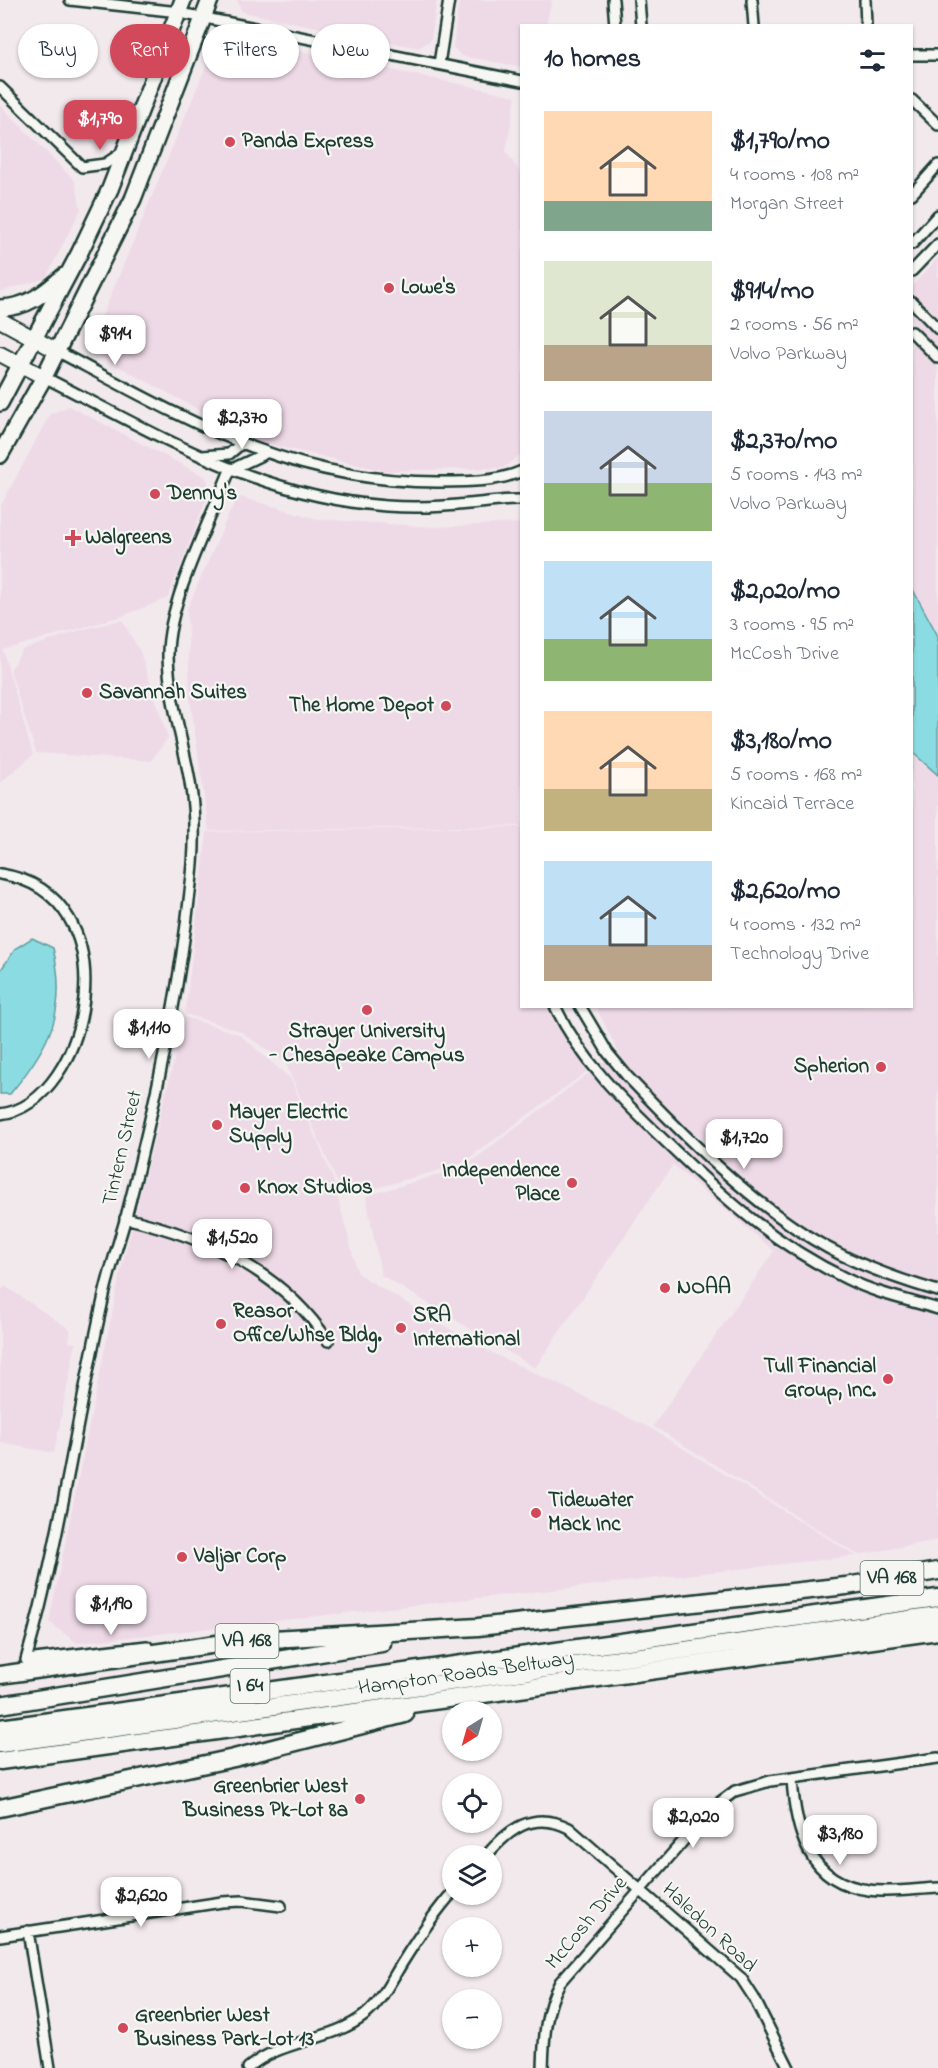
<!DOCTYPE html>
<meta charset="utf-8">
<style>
body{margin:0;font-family:"Indie Flower",sans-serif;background:#f6f6f7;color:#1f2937;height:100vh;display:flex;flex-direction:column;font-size:22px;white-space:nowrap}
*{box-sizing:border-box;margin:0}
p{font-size:20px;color:#747a83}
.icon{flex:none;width:33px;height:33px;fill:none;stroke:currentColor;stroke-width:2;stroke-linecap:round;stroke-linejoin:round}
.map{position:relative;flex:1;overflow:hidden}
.details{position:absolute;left:520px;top:24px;width:393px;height:984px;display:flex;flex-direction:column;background:#fff;border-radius:0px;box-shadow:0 2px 4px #0004}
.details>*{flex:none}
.hud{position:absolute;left:18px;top:24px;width:412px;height:54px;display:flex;gap:12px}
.needle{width:39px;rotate:217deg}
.buttons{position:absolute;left:442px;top:1701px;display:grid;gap:12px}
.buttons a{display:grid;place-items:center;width:60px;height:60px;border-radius:50%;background:#fff;box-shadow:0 2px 4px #0004;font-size:30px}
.price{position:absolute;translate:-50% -51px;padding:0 14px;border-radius:12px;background:#fff;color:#222;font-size:20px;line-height:39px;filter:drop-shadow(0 2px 3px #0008)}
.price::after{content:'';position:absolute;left:50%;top:36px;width:18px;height:14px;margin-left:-9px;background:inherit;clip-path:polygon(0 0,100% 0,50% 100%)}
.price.selected{background:#d1495b;color:#fff}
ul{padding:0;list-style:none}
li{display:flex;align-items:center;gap:18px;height:150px;padding:0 24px}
li span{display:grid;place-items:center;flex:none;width:168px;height:120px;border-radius:0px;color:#555}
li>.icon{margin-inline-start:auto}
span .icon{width:72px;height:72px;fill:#fffc;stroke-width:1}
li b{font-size:26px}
h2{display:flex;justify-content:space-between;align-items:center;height:72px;padding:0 24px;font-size:26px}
.pill{padding:0 21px;border-radius:27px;background:#fff;box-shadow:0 2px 4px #0004;font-size:21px;line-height:54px}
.pill.selected{background:#d1495b;color:#fff}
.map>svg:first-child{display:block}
</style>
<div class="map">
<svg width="938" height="2068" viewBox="0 0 938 2068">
<rect width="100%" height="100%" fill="#f2e9ed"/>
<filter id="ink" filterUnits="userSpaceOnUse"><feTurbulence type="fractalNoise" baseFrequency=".0167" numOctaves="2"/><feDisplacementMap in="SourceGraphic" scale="12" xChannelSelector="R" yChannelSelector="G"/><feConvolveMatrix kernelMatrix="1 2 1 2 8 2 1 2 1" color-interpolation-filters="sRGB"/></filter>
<g filter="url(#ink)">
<path fill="#eedae7" d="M237,0H437L431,40L419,48L242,12Z
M459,0H552L546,25L522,26V67L461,56L453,47Z
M230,36L516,96L506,152L522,175V453L504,468L385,471L259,442L88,350L216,42Z
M0,105L75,181L81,209L46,278L0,292Z
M938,258V1540L858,1555L653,1426L774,1251L673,1165L535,1368L381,1275L366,1196L464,1167L618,1051L596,1007L912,1006V286Z
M69,406L206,477L210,490L168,598L123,616L3,650L33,755L0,783V507L50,414Z
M237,496L318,519L433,527L522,523L521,826L209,831L190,699L187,609Z
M122,620L140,651L168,738L151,761L36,753L10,670L22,650L80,630Z
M521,827L522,1006L546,1007L589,1070L461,1164L359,1193L337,1182L285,1062L238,1030L185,1014L207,832Z
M185,1017L239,1034L291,1079L333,1179L358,1274L480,1347L652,1429L856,1556L77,1643L49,1622L120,1274Z
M5,1286L71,1330L69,1342L76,1343L54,1453L0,1443V1291Z"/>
<path fill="#8adce2" stroke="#5f9c9c" stroke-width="1.5" d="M912,588L938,636V775L912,752Z
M32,938L53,948C68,1011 50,1046 10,1094H0V971L16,948Z"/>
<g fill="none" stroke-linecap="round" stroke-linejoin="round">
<g stroke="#1f3d34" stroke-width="14">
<path id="street" d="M70,0L170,11L522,81
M613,0L615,26
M639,0L641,26
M752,0L754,26
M865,0L866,26
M912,55H938
M439,64L449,0
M0,87L82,167L105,164L123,152
M912,100L938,125
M912,194L938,165
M912,244L938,215
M912,271L938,244
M912,302L938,329
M912,332L938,358
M57,351C187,420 290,483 441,482C467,482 498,482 522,471
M44,377C159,435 255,496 386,506C413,508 441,507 468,504C486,503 504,499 522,500
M202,456L229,454L241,444
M0,874C134,894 90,1104 0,1114
M555,1006C581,1061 624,1102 667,1143C724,1198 774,1244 847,1279C875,1293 908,1300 938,1309
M580,1006L608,1053L627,1076C683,1135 756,1209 828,1248C863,1267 900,1280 938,1291
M125,1218C205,1237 281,1270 328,1341
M147,1646L26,1660C60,1542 76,1420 103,1300C109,1272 118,1245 126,1217C154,1110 178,1002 190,892C195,856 196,818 190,782C183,740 169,699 168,656C167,603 210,521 230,470L266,453
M792,1778C795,1830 808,1883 869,1890C891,1893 916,1889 938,1888
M486,1856C509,1829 533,1810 569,1828L741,1978L754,1998L789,2068
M28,1931L50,2068
M0,1936L222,1902L242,1901L281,1906
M248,2068C281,2039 331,2042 365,2015C381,2002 391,1981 402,1963C417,1939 433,1914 453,1892
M543,2068C544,2037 545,2010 560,1982L712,1808L735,1791L770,1781L938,1758"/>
</g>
<g stroke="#1f3d34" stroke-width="18">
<path id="secondary" d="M0,320L57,351
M0,354L44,377"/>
</g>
<g stroke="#1f3d34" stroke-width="20">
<path id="primary" d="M0,308C27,308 45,293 64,276
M0,403L79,254L110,189L183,0
M0,455L44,377L133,199L210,0"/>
</g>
<g stroke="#1f3d34" stroke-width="21">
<path id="highway" d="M0,1675L238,1641L478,1627L846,1586L938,1571
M0,1705L382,1643
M0,1728L938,1598
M0,1744L938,1615
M0,1761L938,1631
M0,1808L234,1758L405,1714"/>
</g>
<use href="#street" stroke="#f6f6f2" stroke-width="9"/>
<use href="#secondary" stroke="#f6f6f2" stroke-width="14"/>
<use href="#primary" stroke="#f6f6f2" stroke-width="15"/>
<use href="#highway" stroke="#f6f6f2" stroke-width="16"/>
</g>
</g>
<g fill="#d1495b" stroke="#f6f6f2" stroke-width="2">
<circle cx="230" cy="142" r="6"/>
<circle cx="389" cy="288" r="6"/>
<circle cx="155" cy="494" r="6"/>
<path d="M70 529h6v6h6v6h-6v6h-6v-6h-6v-6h6z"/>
<circle cx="87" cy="693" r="6"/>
<circle cx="446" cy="706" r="6"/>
<circle cx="367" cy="1010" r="6"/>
<circle cx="881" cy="1067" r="6"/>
<circle cx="217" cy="1125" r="6"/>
<circle cx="572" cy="1183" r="6"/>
<circle cx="245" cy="1188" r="6"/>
<circle cx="665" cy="1288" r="6"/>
<circle cx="221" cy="1324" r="6"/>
<circle cx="401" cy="1328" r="6"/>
<circle cx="888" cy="1379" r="6"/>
<circle cx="536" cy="1513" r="6"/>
<circle cx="182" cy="1557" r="6"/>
<circle cx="360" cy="1799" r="6"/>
<circle cx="123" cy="2028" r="6"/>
</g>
<g text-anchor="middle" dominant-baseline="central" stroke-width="4.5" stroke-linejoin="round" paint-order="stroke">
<g fill="#f6f6f2" stroke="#60746d" stroke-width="1.5">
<rect x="860.5" y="1561" width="63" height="34" rx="4.5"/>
<rect x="215.5" y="1624" width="63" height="34" rx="4.5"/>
<rect x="230.5" y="1669" width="39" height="34" rx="4.5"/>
</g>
<g font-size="20" font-weight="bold" fill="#1f3d34">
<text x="892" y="1578">VA 168</text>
<text x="247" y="1641">VA 168</text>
<text x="250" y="1686">I 64</text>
</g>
<g font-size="21" font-weight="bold" fill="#1f3d34" stroke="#f6f6f2" text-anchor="start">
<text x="242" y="142">Panda Express</text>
<text x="401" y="288">Lowe's</text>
<text x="167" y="494">Denny's</text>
<text x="85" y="538">Walgreens</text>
<text x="99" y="693">Savannah Suites</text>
<text x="434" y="706" text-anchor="end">The Home Depot</text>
<text x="367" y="1032" text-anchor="middle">Strayer University<tspan x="367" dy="24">- Chesapeake Campus</tspan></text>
<text x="869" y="1067" text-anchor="end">Spherion</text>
<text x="229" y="1113">Mayer Electric<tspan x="229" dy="24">Supply</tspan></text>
<text x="560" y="1171" text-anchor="end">Independence<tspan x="560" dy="24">Place</tspan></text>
<text x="257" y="1188">Knox Studios</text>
<text x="677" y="1288">NOAA</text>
<text x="233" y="1312">Reasor<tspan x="233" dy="24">Office/Whse Bldg.</tspan></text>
<text x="413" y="1316">SRA<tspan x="413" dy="24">International</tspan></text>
<text x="876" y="1367" text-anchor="end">Tull Financial<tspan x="876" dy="24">Group, Inc.</tspan></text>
<text x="548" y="1501">Tidewater<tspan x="548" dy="24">Mack Inc</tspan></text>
<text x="194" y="1557">Valjar Corp</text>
<text x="348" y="1787" text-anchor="end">Greenbrier West<tspan x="348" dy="24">Business Pk-Lot 8a</tspan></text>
<text x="135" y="2016">Greenbrier West<tspan x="135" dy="24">Business Park-Lot 13</tspan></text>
</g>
<g font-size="21" fill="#1f3d34" stroke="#f6f6f2">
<text transform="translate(123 1148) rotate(-77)">Tintern Street</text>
<text transform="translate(466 1674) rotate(-8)">Hampton Roads Beltway</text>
<text transform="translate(587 1923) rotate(-50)">McCosh Drive</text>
<text transform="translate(709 1928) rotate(43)">Haledon Road</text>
</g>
</g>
</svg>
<div class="buttons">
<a><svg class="needle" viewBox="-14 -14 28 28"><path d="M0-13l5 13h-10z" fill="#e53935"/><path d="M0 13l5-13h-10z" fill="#747a83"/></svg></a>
<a><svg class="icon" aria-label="locate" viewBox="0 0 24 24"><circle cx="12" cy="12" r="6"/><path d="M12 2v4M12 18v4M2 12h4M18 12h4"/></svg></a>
<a><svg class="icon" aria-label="layers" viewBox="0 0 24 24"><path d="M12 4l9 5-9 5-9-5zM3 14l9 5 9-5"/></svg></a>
<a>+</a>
<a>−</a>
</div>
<b class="price selected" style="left:100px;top:151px">$1,790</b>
<b class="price" style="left:115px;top:366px">$914</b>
<b class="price" style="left:242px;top:450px">$2,370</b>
<b class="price" style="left:149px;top:1060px">$1,110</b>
<b class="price" style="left:744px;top:1170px">$1,720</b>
<b class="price" style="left:232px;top:1270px">$1,520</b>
<b class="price" style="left:111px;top:1636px">$1,190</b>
<b class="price" style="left:693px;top:1849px">$2,020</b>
<b class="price" style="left:840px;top:1866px">$3,180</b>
<b class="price" style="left:141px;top:1928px">$2,620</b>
<div class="hud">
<a class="pill">Buy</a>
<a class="pill selected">Rent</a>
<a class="pill">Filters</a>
<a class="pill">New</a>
</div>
<section class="details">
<h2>10 homes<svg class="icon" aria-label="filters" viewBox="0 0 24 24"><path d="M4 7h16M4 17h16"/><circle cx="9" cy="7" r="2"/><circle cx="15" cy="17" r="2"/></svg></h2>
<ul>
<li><span style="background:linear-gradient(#ffd9b3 75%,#7fa58c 0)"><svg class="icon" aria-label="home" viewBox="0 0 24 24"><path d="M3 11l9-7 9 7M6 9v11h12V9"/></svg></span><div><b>$1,790/mo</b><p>4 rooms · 108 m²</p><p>Morgan Street</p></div></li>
<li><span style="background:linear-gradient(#dfe7d0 70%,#b9a48a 0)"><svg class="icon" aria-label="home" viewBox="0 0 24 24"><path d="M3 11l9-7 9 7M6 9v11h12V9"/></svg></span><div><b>$914/mo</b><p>2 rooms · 56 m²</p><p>Volvo Parkway</p></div></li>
<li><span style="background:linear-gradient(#c9d6e8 60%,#8fb573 0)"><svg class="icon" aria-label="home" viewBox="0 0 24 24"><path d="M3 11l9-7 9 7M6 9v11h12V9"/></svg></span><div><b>$2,370/mo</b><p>5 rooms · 143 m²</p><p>Volvo Parkway</p></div></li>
<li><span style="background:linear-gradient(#bfe0f5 65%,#8fb573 0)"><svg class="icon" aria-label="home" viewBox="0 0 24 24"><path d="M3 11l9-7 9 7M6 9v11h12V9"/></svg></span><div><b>$2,020/mo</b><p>3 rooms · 95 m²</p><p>McCosh Drive</p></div></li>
<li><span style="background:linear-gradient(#ffd9b3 65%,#c2b280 0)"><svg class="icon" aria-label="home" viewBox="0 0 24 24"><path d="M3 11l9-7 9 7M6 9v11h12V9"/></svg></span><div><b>$3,180/mo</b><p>5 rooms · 168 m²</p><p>Kincaid Terrace</p></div></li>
<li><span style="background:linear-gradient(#bfe0f5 70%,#b9a48a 0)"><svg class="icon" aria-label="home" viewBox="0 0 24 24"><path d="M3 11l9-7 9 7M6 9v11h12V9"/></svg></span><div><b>$2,620/mo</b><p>4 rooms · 132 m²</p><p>Technology Drive</p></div></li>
</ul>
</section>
</div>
